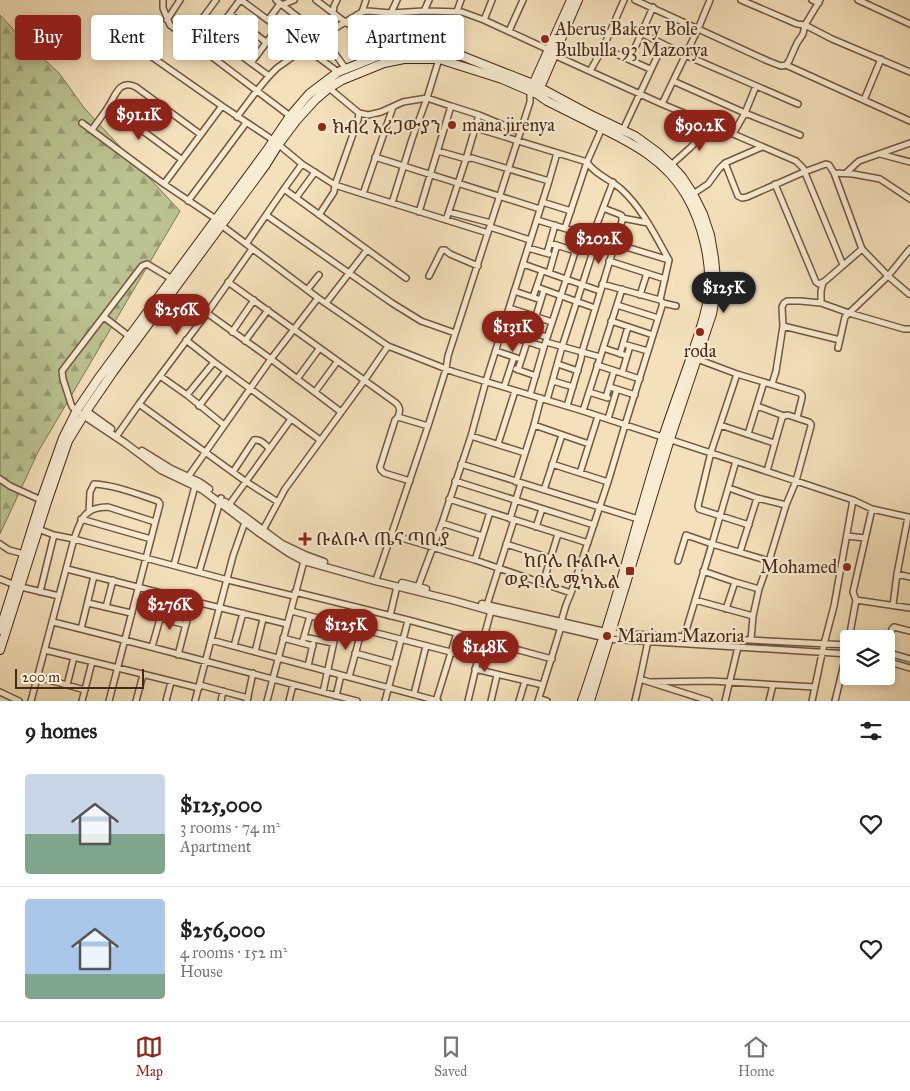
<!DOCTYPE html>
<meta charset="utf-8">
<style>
body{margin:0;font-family:"IM FELL Great Primer","Noto Serif Ethiopic",serif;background:#f2f2f2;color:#222;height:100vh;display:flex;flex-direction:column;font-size:19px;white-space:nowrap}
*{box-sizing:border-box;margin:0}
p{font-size:16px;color:#767676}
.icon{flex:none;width:28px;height:28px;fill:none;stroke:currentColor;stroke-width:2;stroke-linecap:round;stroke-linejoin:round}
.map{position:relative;height:701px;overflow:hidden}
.drawer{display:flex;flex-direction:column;background:#fff;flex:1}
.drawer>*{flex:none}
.guide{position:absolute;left:15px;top:15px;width:500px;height:45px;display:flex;gap:10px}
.fabs{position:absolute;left:840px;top:630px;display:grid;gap:10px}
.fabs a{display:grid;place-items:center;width:55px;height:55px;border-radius:5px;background:#fff;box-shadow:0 2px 8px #0003;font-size:25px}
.scale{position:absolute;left:15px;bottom:12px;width:129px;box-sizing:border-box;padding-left:5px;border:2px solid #482816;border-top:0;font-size:14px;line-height:18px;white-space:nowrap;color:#482816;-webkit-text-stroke:4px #f8ecd3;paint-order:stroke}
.price{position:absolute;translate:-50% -42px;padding:0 11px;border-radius:18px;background:#8f2418;color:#fff;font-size:16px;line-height:32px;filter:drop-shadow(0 1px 2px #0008)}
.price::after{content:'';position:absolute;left:50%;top:30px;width:15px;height:11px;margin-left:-8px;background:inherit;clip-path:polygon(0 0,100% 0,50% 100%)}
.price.current{background:#222;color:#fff}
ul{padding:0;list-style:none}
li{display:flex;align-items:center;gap:15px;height:125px;padding:0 25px}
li+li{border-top:1px solid #e0e0e0}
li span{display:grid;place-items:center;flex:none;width:140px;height:100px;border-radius:5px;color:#555}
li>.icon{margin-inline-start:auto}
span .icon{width:60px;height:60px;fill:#fffc;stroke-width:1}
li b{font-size:21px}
h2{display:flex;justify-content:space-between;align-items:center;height:60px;padding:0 25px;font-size:21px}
.pill{padding:0 18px;border-radius:5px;background:#fff;box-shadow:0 2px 8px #0003;font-size:18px;line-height:45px}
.pill.current{background:#8f2418;color:#fff}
.tab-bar{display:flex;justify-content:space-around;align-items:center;height:70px;border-top:1px solid #e0e0e0;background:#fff;font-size:14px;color:#767676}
.tab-bar a{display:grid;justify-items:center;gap:2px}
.tab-bar .current{color:#8f2418}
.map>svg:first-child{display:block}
</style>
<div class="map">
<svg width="910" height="701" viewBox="0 0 910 701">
<defs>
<pattern id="forest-firs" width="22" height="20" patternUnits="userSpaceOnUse" patternTransform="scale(1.25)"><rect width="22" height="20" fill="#bac391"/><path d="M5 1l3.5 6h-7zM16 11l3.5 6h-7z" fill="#999e75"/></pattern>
</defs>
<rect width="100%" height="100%" fill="#f4e1bb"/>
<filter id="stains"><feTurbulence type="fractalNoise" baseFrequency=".004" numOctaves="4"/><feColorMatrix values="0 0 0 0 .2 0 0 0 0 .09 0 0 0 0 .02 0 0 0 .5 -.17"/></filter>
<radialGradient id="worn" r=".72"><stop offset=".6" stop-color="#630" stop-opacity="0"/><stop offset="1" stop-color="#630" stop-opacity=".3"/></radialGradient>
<path fill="url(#forest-firs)" stroke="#817654" d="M0,15L23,40L59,73L85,109L180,211L38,452L0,534Z"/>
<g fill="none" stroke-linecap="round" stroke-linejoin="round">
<g stroke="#73563f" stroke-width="8">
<path id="minor" d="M163,0V8L170,25L290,116
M241,0L338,72
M276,0L322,36L346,69
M316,0L345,22L358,30L397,47
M635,0L768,61L781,66L786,65L789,61L797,43L803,34L805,25L820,0
M710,0L698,29L673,81L745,113L733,134
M741,0L797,24L805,25L832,39L910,72
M812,0L819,3
M858,0L910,24
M282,5L294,0
M424,11L429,0
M457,11L461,0
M362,12L366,0
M333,13L334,6L337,0
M230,14L267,43
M167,20L180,0
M268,20L280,4
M484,20L492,0
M198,24L269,76
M509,31L523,0
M641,33L663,44
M214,35L240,0
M188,38L216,0
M397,48L391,13L397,0
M603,48L650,69
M554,55L662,104L703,121L796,161L803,168L843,265
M152,57L222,106
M630,59L653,7
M251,63L278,27
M786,65L910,121
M590,71L603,48L624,0
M756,86L745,113L800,135
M329,88L359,113L368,115L381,112L403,102L427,98L451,106L419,212
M864,100L881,59
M662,104L673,81
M109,106L181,159
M451,106L479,115L520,132
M393,107L363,194L392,203L412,139L427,98L439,59
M359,113L358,120L335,185L363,194
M237,117C250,100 262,82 277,68L322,36L362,12L367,11L391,13L424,11L462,12L484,20L549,50
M82,123L164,184L216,219
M476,128L587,162C594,174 610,179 621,189C642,208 655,235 669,260L660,300
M92,130C97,122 103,115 108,107C115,97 119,78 136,87L200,134
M623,130L663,44L685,55L798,104
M438,151L466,159L472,158L549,181L557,153
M880,154L910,162
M375,157L540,209
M725,163L738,196L742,198L747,197L804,172L826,164L829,165L834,173L862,249L888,276L909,294
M671,165L690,148L694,144L703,121
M834,173L853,174L880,179L910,199
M846,173L859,161L910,143
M164,184L222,106L273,140L302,164L335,185L334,192L319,215
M775,184L816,282L819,284L825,281L862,249
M284,189L406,278
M693,194L708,184L719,169L725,163L762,147
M296,198L315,172
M188,201L246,123
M542,202L571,211
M392,203L488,233
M449,212L491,223
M266,215L392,303L421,321L455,333
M622,218L648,223
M446,220L466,159L479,115
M537,220L669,260
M221,225L318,298L388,346L454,372L583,411L796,481L811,426V424L809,422L788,415L784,416L782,418L767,471
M490,227L530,240
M565,228L587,162L602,128
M592,237L613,182
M550,243L575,251
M246,244L284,189L302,164
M528,248L549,254
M547,253L555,225
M609,261L665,279
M523,264L600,291
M549,273L557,245
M429,276L442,250H445L450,254L478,266
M228,282L396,403C401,408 400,411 398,417L395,420L380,467L381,470L384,473L410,481
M602,284L660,300L663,303L676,306
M537,287C556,294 575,301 595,308
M307,290L319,275
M514,291L541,300
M640,295L647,273
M533,297L542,271
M326,303L367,250
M821,303V291L823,283
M617,305L658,318
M509,308L552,322
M207,313L271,359L341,412
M536,316L544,290
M104,317L130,337
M611,321L653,335
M504,324L547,337
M783,326L840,340
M232,332L254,300
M501,333L544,347
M186,340L214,362L320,440
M245,341L268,310
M546,342L600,357
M627,345L648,351
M603,348L624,355
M838,348L845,317L888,276L910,249
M496,351L517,358
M620,354L628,327
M697,359L737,374L800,393L802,395V398L797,418
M558,364L578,371
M597,365L640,379
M516,369L536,376
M518,370L527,342
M622,373L630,346
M737,374L711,452L698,506L699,509L749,525
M160,376L187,395L224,425
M297,379L319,349
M553,381L573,387
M772,384L776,371L783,326L782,307L784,303L787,301H800L821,303L849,313L904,329H910
M504,387L514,357
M610,387L635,395
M315,392L337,362
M589,392L608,398
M187,395L214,362
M530,395L544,347L581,234
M606,397L614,371
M547,400L562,347L597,239
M139,404L245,481L278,502
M199,406L226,371
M567,406L581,359L582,352L622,221V216L621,215L603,208
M757,406L784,416
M583,411L622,289
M79,412L73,408L71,404L63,379L62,371L142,266L147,264L172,279
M398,417L428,426
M608,419L617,389
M534,425L589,444
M720,425L774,443
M118,434L139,404L207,313L252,249
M748,434L764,382
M471,436L525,453
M498,444L515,391
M461,464L638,519
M552,464L608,482
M233,472L254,440C261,439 264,444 269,448
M580,473L598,416
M188,477L271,359L318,298
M0,479L10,486L41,500
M455,481L594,525
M516,482L534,425L541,398
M729,488L757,498
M544,490L562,435
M449,499L588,543
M229,505L291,419
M89,512L90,492L94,484C115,485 137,494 158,501L160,504L109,701
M81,519L151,539
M510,519L521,483
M442,523L482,536
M536,527L542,509
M38,529L54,535L74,539C81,519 84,507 108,507L155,522
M263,530L285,489L364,381L388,346
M392,535L475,560L571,593
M847,536L865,538
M0,544L9,550L24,554
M506,544L550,558
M740,552L757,498L786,505
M475,560L490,512
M678,561L686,535L712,544L736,461
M174,565L195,486
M67,569L192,601L287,624
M703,571L735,582
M199,572L221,498
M897,574L910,577
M377,577L428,426L446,369L448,356L530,102V92
M0,579L15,585
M543,583L558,534
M21,587L59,596
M418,587L442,523L471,436L486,381L549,181
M40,592L54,535
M295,592L408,620L552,659
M695,600L753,616
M856,600L910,608
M88,603L131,613
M487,605L514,520
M106,607L113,580
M726,609L735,582L759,589
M291,611L478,659
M390,616L397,586
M160,618L186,625
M53,622C154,647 256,675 357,701
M561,622L566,605L571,593L608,482L625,425L663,303
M355,628L360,608
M81,629L94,576
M610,633L849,645
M304,637L333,643
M684,637L712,544L769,561L786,505L796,481L853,500L872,509L908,517L897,574L893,605
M283,638L313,646
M608,639L849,654
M849,639L856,600L853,592L872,509
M211,640L438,701
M303,640L310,616
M403,640L408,620
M751,640L753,616L759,589L769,561
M234,646L243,613
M152,647L167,594
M886,647L892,629L894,627L910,631
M45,650L199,688
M255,652L263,619
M886,652L910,659
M355,653L395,664
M178,655L192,601
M886,661L910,668
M308,666L313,644
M475,669L543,685
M38,677L85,690
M349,677L362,629
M640,679L648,641
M650,682L710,681L815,687
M67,685L74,657
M200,685L248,698
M0,692L19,701
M323,692L338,623
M414,694L426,646
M336,696L341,675
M539,698L547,701
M31,701L74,539L228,580L294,596
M82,701L92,662
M136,701L143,675
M166,701L171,682
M195,701L233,556L245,522
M221,701L223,691
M247,701L253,673
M267,701L304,561
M289,701L293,685
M385,701L401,640
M436,701L457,633
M468,701L478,659L491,611
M491,701L497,675
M519,701L525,681
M538,701L561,627
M635,701L640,679L709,701
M725,701L738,647
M769,701L773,685
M812,701L824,644L834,606L853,500
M835,701L849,643"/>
</g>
<g stroke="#73563f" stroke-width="9">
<path id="tertiary" d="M86,411L111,429
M83,415L125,443L161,470L203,490L258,532L289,553L304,561L375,581L452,600L491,611L603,637
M142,451L171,469L199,482L209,489
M225,502L282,544L305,555L324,562
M402,583L426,589
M482,604L605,632"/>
</g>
<g stroke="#482816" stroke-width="10">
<path id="secondary" d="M532,87L571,0
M539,90L578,0
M0,630L41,500L63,438L77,410L98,379L267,150L290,116L309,94L338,72L381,55L406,50L439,51L462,56L533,84L587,113L635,136L657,152L671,165L682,177L693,194L703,214L710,235L714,258L716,279L715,297L712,314L670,439L590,701
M0,650L47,502L68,441L87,410L113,372L265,166L278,145L296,121L315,100L329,88L342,80L384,63L404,59H439L502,79L537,94L547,101C565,110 583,119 601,128C634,144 666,161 686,195C702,222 713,265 708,297C706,314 700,331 694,348C684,378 673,407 663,437C642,502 626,568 605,633C597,655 590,678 582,701"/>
</g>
<use href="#minor" stroke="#f8ecd3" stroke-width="5"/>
<use href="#tertiary" stroke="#f8ecd3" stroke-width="6"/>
<use href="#secondary" stroke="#f8ecd3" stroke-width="8"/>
</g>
<g fill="#8f2418" stroke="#f8ecd3" stroke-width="2">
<circle cx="545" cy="39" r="5"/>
<circle cx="452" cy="125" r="5"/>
<circle cx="322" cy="127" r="5"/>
<circle cx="700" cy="332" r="5"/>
<path d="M302.5 531.5h5v5h5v5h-5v5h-5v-5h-5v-5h5z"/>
<circle cx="847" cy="567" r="5"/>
<rect x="625" y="566" width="10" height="10" rx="2.5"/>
<circle cx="607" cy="636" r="5"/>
</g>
<g text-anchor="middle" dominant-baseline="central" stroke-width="4.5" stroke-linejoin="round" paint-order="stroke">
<g font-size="18" fill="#482816" stroke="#f8ecd3" text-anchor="start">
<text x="555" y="29">Aberus Bakery Bole<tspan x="555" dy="21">Bulbulla 93 Mazorya</tspan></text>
<text x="462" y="125">mana jirenya</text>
<text x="332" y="127">ክብረ አረጋውያን</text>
<text x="700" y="351" text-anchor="middle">roda</text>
<text x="316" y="539">ቡልቡላ ጤና ጣቢያ</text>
<text x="620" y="561" text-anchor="end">ከቦሌ ቡልቡላ<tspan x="620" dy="21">ወደ ቦሌ ሚካኤል</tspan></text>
<text x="837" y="567" text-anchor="end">Mohamed</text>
<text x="617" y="636">Mariam Mazoria</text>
</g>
</g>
<rect width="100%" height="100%" filter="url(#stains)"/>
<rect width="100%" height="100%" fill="url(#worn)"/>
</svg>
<div class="fabs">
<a><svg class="icon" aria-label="layers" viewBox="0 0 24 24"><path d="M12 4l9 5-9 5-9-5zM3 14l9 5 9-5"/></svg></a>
</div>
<div class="scale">200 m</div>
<b class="price" style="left:139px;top:141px">$91.1K</b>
<b class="price" style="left:700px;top:152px">$90.2K</b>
<b class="price" style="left:599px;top:265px">$202K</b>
<b class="price current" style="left:724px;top:314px">$125K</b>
<b class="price" style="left:177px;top:336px">$256K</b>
<b class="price" style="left:513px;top:353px">$131K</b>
<b class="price" style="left:170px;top:631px">$276K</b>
<b class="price" style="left:346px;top:651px">$125K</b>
<b class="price" style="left:485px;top:673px">$148K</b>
<div class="guide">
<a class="pill current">Buy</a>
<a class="pill">Rent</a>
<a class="pill">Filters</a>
<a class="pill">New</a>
<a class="pill">Apartment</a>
</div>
</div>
<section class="drawer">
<h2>9 homes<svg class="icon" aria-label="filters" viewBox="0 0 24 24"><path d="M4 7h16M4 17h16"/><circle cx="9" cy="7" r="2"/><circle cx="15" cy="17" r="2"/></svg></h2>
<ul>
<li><span style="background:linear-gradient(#c9d6e8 60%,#7fa58c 0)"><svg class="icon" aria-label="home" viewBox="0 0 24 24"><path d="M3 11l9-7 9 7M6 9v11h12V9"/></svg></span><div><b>$125,000</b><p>3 rooms · 74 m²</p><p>Apartment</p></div><svg class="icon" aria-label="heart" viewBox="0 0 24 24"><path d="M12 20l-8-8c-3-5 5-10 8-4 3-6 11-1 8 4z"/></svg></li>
<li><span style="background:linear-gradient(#a9c7e8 75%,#7fa58c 0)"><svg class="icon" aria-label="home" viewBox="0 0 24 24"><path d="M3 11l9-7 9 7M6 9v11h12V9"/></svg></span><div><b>$256,000</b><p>4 rooms · 152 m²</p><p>House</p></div><svg class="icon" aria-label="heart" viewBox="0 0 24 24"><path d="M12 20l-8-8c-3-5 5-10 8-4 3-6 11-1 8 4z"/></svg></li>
</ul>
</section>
<nav class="tab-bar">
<a class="current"><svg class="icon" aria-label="map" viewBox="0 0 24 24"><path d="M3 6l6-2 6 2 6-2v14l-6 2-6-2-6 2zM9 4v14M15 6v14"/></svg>Map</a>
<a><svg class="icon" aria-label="saved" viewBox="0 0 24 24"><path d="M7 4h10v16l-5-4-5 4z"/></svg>Saved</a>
<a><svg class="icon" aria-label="home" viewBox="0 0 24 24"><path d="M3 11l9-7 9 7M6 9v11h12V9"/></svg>Home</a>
</nav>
